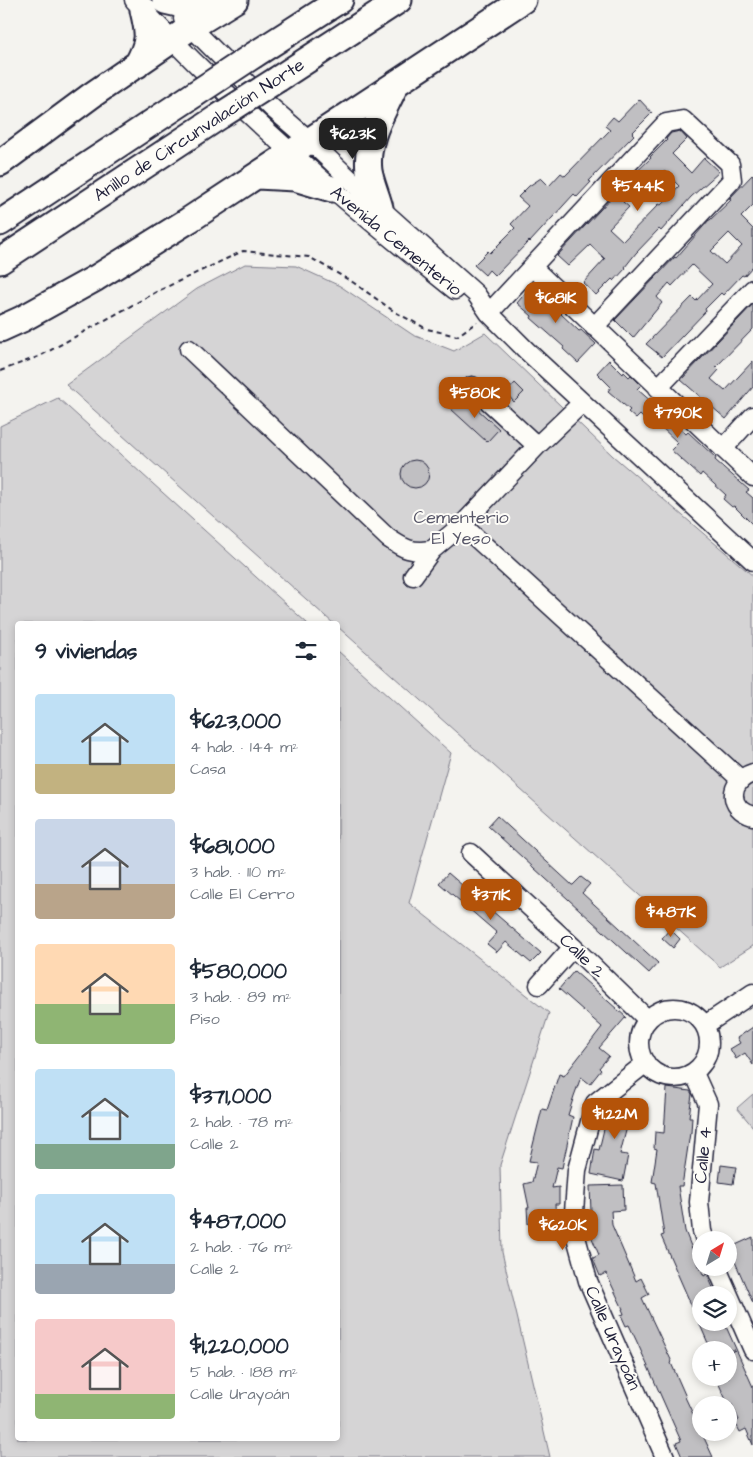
<!DOCTYPE html>
<html lang="es">
<meta charset="utf-8">
<style>
body{margin:0;font-family:"Architects Daughter",sans-serif;background:#f6f6f7;color:#1f2937;height:100vh;display:flex;flex-direction:column;font-size:19px;white-space:nowrap}
*{box-sizing:border-box;margin:0}
p{font-size:16px;color:#747a83}
.icon{flex:none;width:28px;height:28px;fill:none;stroke:currentColor;stroke-width:2;stroke-linecap:round;stroke-linejoin:round}
.map{position:relative;flex:1;overflow:hidden}
.details{position:absolute;left:15px;top:621px;width:325px;height:820px;display:flex;flex-direction:column;background:#fff;border-radius:5px;box-shadow:0 2px 8px #0003}
.details>*{flex:none}
.needle{width:32px;rotate:38deg}
.controls{position:absolute;left:692px;top:1231px;display:grid;gap:10px}
.controls a{display:grid;place-items:center;width:45px;height:45px;border-radius:50%;background:#fff;box-shadow:0 2px 8px #0003;font-size:25px}
.price{position:absolute;translate:-50% -42px;padding:0 11px;border-radius:10px;background:#b45309;color:#fff;font-size:16px;line-height:32px;filter:drop-shadow(0 1px 2px #0008)}
.price::after{content:'';position:absolute;left:50%;top:30px;width:15px;height:11px;margin-left:-8px;background:inherit;clip-path:polygon(0 0,100% 0,50% 100%)}
.price.on{background:#222;color:#fff}
ul{padding:0;list-style:none}
li{display:flex;align-items:center;gap:15px;height:125px;padding:0 20px}
li span{display:grid;place-items:center;flex:none;width:140px;height:100px;border-radius:5px;color:#555}
li>.icon{margin-inline-start:auto}
span .icon{width:60px;height:60px;fill:#fffc;stroke-width:1}
li b{font-size:21px}
h2{display:flex;justify-content:space-between;align-items:center;height:60px;padding:0 20px;font-size:21px}
.map>svg:first-child{display:block}
</style>
<div class="map">
<svg width="753" height="1457" viewBox="0 0 753 1457">
<rect width="100%" height="100%" fill="#f4f3ef"/>
<filter id="ink" filterUnits="userSpaceOnUse"><feTurbulence type="fractalNoise" baseFrequency=".02" numOctaves="2"/><feDisplacementMap in="SourceGraphic" scale="10" xChannelSelector="R" yChannelSelector="G"/><feConvolveMatrix kernelMatrix="1 2 1 2 8 2 1 2 1" color-interpolation-filters="sRGB"/></filter>
<g filter="url(#ink)">
<path fill="#d5d4d5" stroke="#7c7b88" d="M245,264L296,266L340,286L413,335L454,351L485,333L613,456L753,576V946L720,967L338,627V624H334L66,385L197,289Z
M58,398L308,624H18V1439H338V651L451,753L409,903L549,1013L500,1165L502,1252L550,1457H0V426Z
M753,1094V1127L737,1108Z"/>
<path fill="#c0bfc2" stroke="#22223b" fill-rule="evenodd" d="M639,99L652,113L632,133L634,135L589,181L591,182L577,197L574,194L530,242L529,241L495,276L489,270L485,275L474,265L488,251L490,253L515,228L511,224L528,206L518,197L529,186L541,178L549,186L561,173L565,176L610,130L605,126L613,117L618,121Z
M680,131L687,139L672,154L691,173L704,158L719,172L691,197L661,231L659,229L636,253L625,267L626,268L614,281L612,279L596,295L583,283L605,259L590,245L568,266L557,256L627,181L651,158L650,157L667,140L666,139L671,133ZM664,171L679,186L661,205L659,204L623,241L609,228L629,207L623,202L647,178L652,183Z
M753,174V205L741,217L753,229V266L744,276L742,275L723,295L721,293L705,309L706,311L662,357L646,344L692,297L696,301L712,284L692,265L672,286L669,283L657,297L662,303L633,338L615,320L675,257L676,258L709,220H710L731,200L729,199ZM729,233L742,246L725,264L711,251Z
M532,285L547,297L546,299L561,311L560,313L579,331L581,330L596,344L578,363L563,349L564,347L531,318L532,316L517,303Z
M753,304V329L716,367L719,370L711,379L725,391L753,361V387L726,419L681,380Z
M609,360L623,374L624,372L629,377L631,375L641,385L637,389L653,403L673,424L674,423L686,434L688,432L716,458L715,460L749,490L746,492L753,498V525L734,506L732,507L723,499L726,495L702,473L700,476L671,450L678,443L659,425L655,429L640,415L636,419L628,412L630,410L608,391L611,387L597,373Z
M515,383L524,392L514,402L506,393Z
M463,396L499,429L487,442L451,409Z
M401 474a14 14 0 1 1 28 0a14 14 0 1 1-28 0Z
M497,816L572,885H573L581,877L590,884L582,893L658,963L649,973L488,826Z
M448,873L541,953L531,963L506,942L497,952L487,944L497,933L439,883Z
M670,929L680,939L673,948L662,938Z
M574,971L626,1017L599,1048L609,1056L599,1068L601,1070L590,1084L581,1077L574,1096L568,1115L573,1117L562,1168L557,1167L552,1188L559,1187V1204H555L556,1221L528,1224L527,1208H529L524,1184L532,1182L537,1162L529,1161L542,1109L547,1110L559,1074L564,1076L602,1027L559,989Z
M753,1027V1065L745,1053L736,1059L730,1049L740,1043L737,1038Z
M667,1088L690,1091L692,1094L689,1117H692L691,1133H690L682,1186H678L685,1231L698,1264L704,1276L707,1274L715,1292L707,1295H701V1322H724L753,1387V1445L746,1429L740,1432L735,1422L739,1420L731,1403L728,1404L716,1378H729V1353L735,1350H711L661,1236L664,1235L656,1183L652,1182L657,1149L654,1148L655,1132L664,1133Z
M619,1098L644,1104L639,1122L629,1119L620,1154L628,1155L623,1181L591,1174L595,1149L599,1150L610,1104Z
M721,1165L736,1167L733,1184L719,1182Z
M623,1185L624,1210L611,1211L612,1225L636,1281L641,1278L649,1294L642,1298L672,1362L671,1363L686,1397H685L713,1457H682L676,1443L681,1441L637,1342L629,1325L626,1326L621,1315L624,1314L622,1309H623L606,1273L600,1276L593,1259V1258L599,1255L592,1238L590,1186Z
M753,1237V1303L729,1248Z"/>
<g fill="none" stroke-linecap="round" stroke-linejoin="round">
<g stroke="#22223b" stroke-width="21">
<path id="minor" d="M134,0C233,106 342,200 455,290
M183,19L272,108L309,140L380,208L476,294L489,313L527,351L753,561
M532,267L753,477
M489,313L666,123L683,120L730,164L732,180L594,327
M189,349L388,538C404,549 412,553 432,550
M472,386L537,446
M658,388L753,289
M723,449L753,416
M462,525L740,779
M413,576L432,550L462,525L537,446L582,403
M753,773C728,781 727,809 753,816
M471,853L573,947L647,1019
M539,985L573,947
M639 1043a35 35 0 1 1 70 0a35 35 0 1 1-70 0Z
M705,1025L753,993
M646,1063L595,1103L577,1170L573,1226L588,1281L665,1457
M694,1073L708,1104L699,1202L702,1231L705,1240
M717,1268L753,1350"/>
</g>
<g stroke="#22223b" stroke-width="29">
<path id="highway" d="M165,1L199,9L219,10
M254,55L340,0
M137,65C150,41 149,35 143,10
M278,79L399,0
M0,163L92,95L191,27L235,0
M257,176L295,178L332,189
M380,208C377,196 371,183 369,171C365,139 383,113 395,86
M0,223L195,94
M0,261L220,116
M0,329L22,319L96,278L189,220L523,0"/>
</g>
<path stroke="#22223b" stroke-width="2" stroke-dasharray="5 4" stroke-linecap="butt" d="M0,371L40,356L158,291L243,251L309,257L354,283L395,312L427,329L457,336L477,322"/>
<use href="#minor" stroke="#fdfcf7" stroke-width="18"/>
<use href="#highway" stroke="#fdfcf7" stroke-width="25"/>
<g stroke="#22223b" stroke-width="29" stroke-linecap="butt">
<path id="highway-bridge" d="M195,94L254,55
M220,116L278,79"/>
</g>
<use href="#highway-bridge" stroke="#fdfcf7" stroke-width="25"/>
</g>
</g>
<g text-anchor="middle" dominant-baseline="central" stroke-width="4" stroke-linejoin="round" paint-order="stroke">
<g font-size="18" fill="#22223b" stroke="#fdfcf7">
<text transform="translate(199 130) rotate(-33)">Anillo de Circunvalación Norte</text>
<text transform="translate(396 241) rotate(39)">Avenida Cementerio</text>
<text transform="translate(582 956) rotate(44)">Calle 2</text>
<text transform="translate(703 1155) rotate(-85)">Calle 4</text>
<text transform="translate(613 1338) rotate(66)">Calle Urayoán</text>
</g>
<g font-size="18" fill="#585769" stroke="#fdfcf7">
<text x="461" y="517">Cementerio<tspan x="461" dy="21">El Yeso</tspan></text>
</g>
</g>
</svg>
<div class="controls">
<a><svg class="needle" viewBox="-14 -14 28 28"><path d="M0-13l5 13h-10z" fill="#e53935"/><path d="M0 13l5-13h-10z" fill="#747a83"/></svg></a>
<a><svg class="icon" aria-label="layers" viewBox="0 0 24 24"><path d="M12 4l9 5-9 5-9-5zM3 14l9 5 9-5"/></svg></a>
<a>+</a>
<a>−</a>
</div>
<b class="price on" style="left:353px;top:160px">$623K</b>
<b class="price" style="left:638px;top:212px">$544K</b>
<b class="price" style="left:556px;top:324px">$681K</b>
<b class="price" style="left:475px;top:419px">$580K</b>
<b class="price" style="left:678px;top:439px">$790K</b>
<b class="price" style="left:491px;top:921px">$371K</b>
<b class="price" style="left:671px;top:938px">$487K</b>
<b class="price" style="left:615px;top:1140px">$1.22M</b>
<b class="price" style="left:563px;top:1251px">$620K</b>
<section class="details">
<h2>9 viviendas<svg class="icon" aria-label="filters" viewBox="0 0 24 24"><path d="M4 7h16M4 17h16"/><circle cx="9" cy="7" r="2"/><circle cx="15" cy="17" r="2"/></svg></h2>
<ul>
<li><span style="background:linear-gradient(#bfe0f5 70%,#c2b280 0)"><svg class="icon" aria-label="home" viewBox="0 0 24 24"><path d="M3 11l9-7 9 7M6 9v11h12V9"/></svg></span><div><b>$623,000</b><p>4 hab. · 144 m²</p><p>Casa</p></div></li>
<li><span style="background:linear-gradient(#c9d6e8 65%,#b9a48a 0)"><svg class="icon" aria-label="home" viewBox="0 0 24 24"><path d="M3 11l9-7 9 7M6 9v11h12V9"/></svg></span><div><b>$681,000</b><p>3 hab. · 110 m²</p><p>Calle El Cerro</p></div></li>
<li><span style="background:linear-gradient(#ffd9b3 60%,#8fb573 0)"><svg class="icon" aria-label="home" viewBox="0 0 24 24"><path d="M3 11l9-7 9 7M6 9v11h12V9"/></svg></span><div><b>$580,000</b><p>3 hab. · 89 m²</p><p>Piso</p></div></li>
<li><span style="background:linear-gradient(#bfe0f5 75%,#7fa58c 0)"><svg class="icon" aria-label="home" viewBox="0 0 24 24"><path d="M3 11l9-7 9 7M6 9v11h12V9"/></svg></span><div><b>$371,000</b><p>2 hab. · 78 m²</p><p>Calle 2</p></div></li>
<li><span style="background:linear-gradient(#bfe0f5 70%,#9aa5b1 0)"><svg class="icon" aria-label="home" viewBox="0 0 24 24"><path d="M3 11l9-7 9 7M6 9v11h12V9"/></svg></span><div><b>$487,000</b><p>2 hab. · 76 m²</p><p>Calle 2</p></div></li>
<li><span style="background:linear-gradient(#f6c9c9 75%,#8fb573 0)"><svg class="icon" aria-label="home" viewBox="0 0 24 24"><path d="M3 11l9-7 9 7M6 9v11h12V9"/></svg></span><div><b>$1,220,000</b><p>5 hab. · 188 m²</p><p>Calle Urayoán</p></div></li>
</ul>
</section>
</div>
